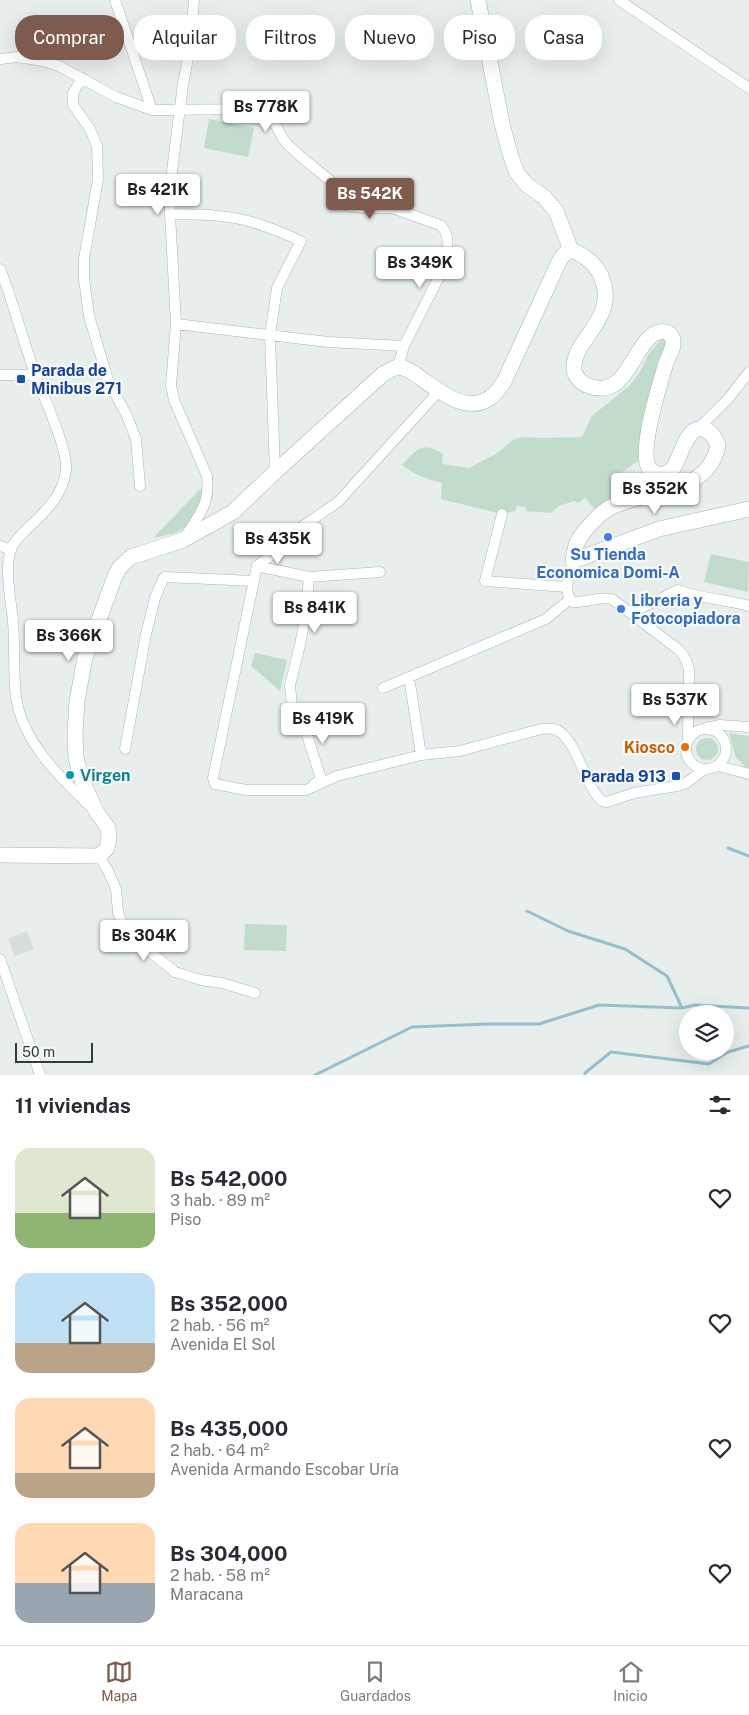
<!DOCTYPE html>
<html lang="es">
<meta charset="utf-8">
<style>
body{margin:0;font-family:"Public Sans",sans-serif;background:#f7f7f7;color:#2b2b33;height:100vh;display:flex;flex-direction:column;font-size:19px;white-space:nowrap}
*{box-sizing:border-box;margin:0}
p{font-size:16px;color:#7c7c81}
.icon{flex:none;width:28px;height:28px;fill:none;stroke:currentColor;stroke-width:2;stroke-linecap:round;stroke-linejoin:round}
.map{position:relative;height:1075px;overflow:hidden}
.drawer{display:flex;flex-direction:column;background:#fff;flex:1}
.drawer>*{flex:none}
.banner{position:absolute;left:15px;top:15px;width:720px;height:45px;display:flex;gap:10px}
.buttons{position:absolute;left:679px;top:1005px;display:grid;gap:10px}
.buttons a{display:grid;place-items:center;width:55px;height:55px;border-radius:50%;background:#fff;box-shadow:0 5px 20px #0002;font-size:25px}
.scale{position:absolute;left:15px;bottom:12px;width:78px;box-sizing:border-box;padding-left:5px;border:2px solid #273e3a;border-top:0;font-size:14px;line-height:18px;white-space:nowrap;color:#273e3a;-webkit-text-stroke:4px #f7faf9;paint-order:stroke}
.price{position:absolute;translate:-50% -42px;padding:0 11px;border-radius:5px;background:#fff;color:#222;font-size:16px;line-height:32px;filter:drop-shadow(0 1px 2px #0008)}
.price::after{content:'';position:absolute;left:50%;top:30px;width:15px;height:11px;margin-left:-8px;background:inherit;clip-path:polygon(0 0,100% 0,50% 100%)}
.price.on{background:#7e5b4e;color:#fff}
ul{padding:0;list-style:none}
li{display:flex;align-items:center;gap:15px;height:125px;padding:0 15px}
li span{display:grid;place-items:center;flex:none;width:140px;height:100px;border-radius:15px;color:#555}
li>.icon{margin-inline-start:auto}
span .icon{width:60px;height:60px;fill:#fffc;stroke-width:1}
li b{font-size:21px}
h2{display:flex;justify-content:space-between;align-items:center;height:60px;padding:0 15px;font-size:21px}
.chip{padding:0 18px;border-radius:20px;background:#fff;box-shadow:0 5px 20px #0002;font-size:18px;line-height:45px}
.chip.on{background:#7e5b4e;color:#fff}
.menu{display:flex;justify-content:space-around;align-items:center;height:70px;border-top:1px solid #e1e1e2;background:#fff;font-size:14px;color:#7c7c81}
.menu a{display:grid;justify-items:center;gap:2px}
.menu .on{color:#7e5b4e}
.map>svg:first-child{display:block}
</style>
<div class="map">
<svg width="749" height="1075" viewBox="0 0 749 1075">
<rect width="100%" height="100%" fill="#e7eeeb"/>
<path fill="#d5deda" d="M27,931L34,949L15,956L8,939Z"/>
<path fill="#c2dccc" d="M209,119L254,128L248,157L204,148Z
M663,337L667,338L644,429L638,461L619,474L639,495L597,512L585,498L578,503L574,501L559,506L551,513L526,511V507L517,506L515,511L502,514L441,499L442,483C427,479 415,475 402,465C417,449 422,441 443,454L442,464L469,468L496,454L514,439L523,437L542,438L582,437L592,416L629,386L640,372L648,355Z
M213,476V498L198,518L176,533L153,538Z
M711,554L749,562L748,592L704,582Z
M255,653L287,660L280,691L251,666Z
M729,733L749,736V770L736,758Z
M696 749a11 11 0 1 1 22 0a11 11 0 1 1-22 0Z
M245,924L287,925L286,951L244,950Z"/>
<g fill="none" stroke-linecap="round" stroke-linejoin="round">
<path stroke="#95bfcc" stroke-width="3" d="M728,848L749,856
M527,911L568,931L625,949L667,976L682,1008
M315,1075L412,1027L488,1024H539L599,1005L682,1008L695,1005L749,1008
M585,1075V1073L611,1052L709,1064L728,1052L749,1046"/>
<g stroke="#aab6b2" stroke-width="11">
<path id="street" d="M115,0L152,110
M619,0L749,88
M0,59L17,57L43,61L59,66L116,97L152,110L259,109C273,114 276,127 283,139C293,153 325,175 339,188V204L362,208H392L440,225C455,237 444,262 439,277L404,346L398,367
M82,78L73,93V105L90,129L97,146L98,179L84,259V279L89,316L108,380L127,416L136,439L140,486
M171,214C202,214 235,215 264,226C277,230 289,236 301,241L277,288L270,335L275,472
M0,269C14,303 22,339 35,373C43,397 68,448 66,470C63,496 45,512 27,529C21,535 14,541 11,549C4,569 11,600 13,621C15,646 13,672 16,697C22,741 61,779 91,807
M176,324L328,342L404,346
M0,375H35
M439,391L338,502L287,537L278,550L257,566L213,778L215,784L246,790H306L337,776L421,755L460,751L541,729C547,728 552,728 557,730C577,740 584,785 602,801L607,802L634,793L677,786L686,783L705,769
M698,429L728,399L749,372
M502,514L485,581L567,587
M184,538C199,515 210,505 207,476L174,400L171,385L176,324L169,195L183,84L190,48L194,0
M0,546L11,550
M573,561C570,574 562,592 573,602C586,603 599,596 612,599L679,650C685,657 688,662 689,671L688,739
M257,566L309,577L380,572
M309,577L306,612L300,645L290,685L292,706L305,722L306,732L321,779L314,784
M631,613L678,590C701,599 725,599 749,606
M409,677L421,755
M383,688L546,619L570,599
M706,728L720,725L749,727
M686 749a20 20 0 1 1 40 0a20 20 0 1 1-40 0Z
M125,749L146,634L155,598L163,579L165,577L254,581
M718,766L749,774
M99,856L108,871L116,889L118,912L123,925L139,943L175,972L201,980L222,983L255,993
M0,959L40,1075"/>
</g>
<g stroke="#a3b5b1" stroke-width="16">
<path id="secondary" d="M478,0L502,124L511,157L517,173L527,185L544,197L556,211L571,250
M571,250C584,255 595,263 601,276C620,320 571,339 574,370C575,377 582,384 589,386C624,399 631,354 650,337C659,328 675,330 673,345C672,351 668,357 666,363C660,383 640,447 648,466C651,473 657,474 664,475C667,473 671,471 673,468C681,458 686,426 702,429C711,430 715,438 718,445C709,495 647,490 611,507C601,512 585,529 579,539C575,545 574,554 573,561L659,529L749,509
M0,855L99,856L107,848L109,838L108,828L96,811L83,783L76,758L75,733L77,701L85,658L115,576L120,567L131,557L183,540L233,512L275,472L383,374C387,372 393,368 397,367C406,367 415,374 422,379C441,392 467,415 491,397C496,394 500,387 504,382L557,266C560,259 563,253 571,250"/>
</g>
<use href="#street" stroke="#fff" stroke-width="10"/>
<use href="#secondary" stroke="#fff" stroke-width="15"/>
</g>
<g fill="#1a4fb4" stroke="#f7faf9" stroke-width="2">
<rect x="16" y="374" width="10" height="10" rx="2.5"/>
<rect x="671" y="771" width="10" height="10" rx="2.5"/>
</g>
<g fill="#3f7fe0" stroke="#f7faf9" stroke-width="2">
<circle cx="608" cy="537" r="5"/>
<circle cx="621" cy="609" r="5"/>
</g>
<circle fill="#e8710a" stroke="#f7faf9" stroke-width="2" cx="685" cy="747" r="5"/>
<circle fill="#0f9aa8" stroke="#f7faf9" stroke-width="2" cx="70" cy="775" r="5"/>
<g text-anchor="middle" dominant-baseline="central" stroke-width="4.5" stroke-linejoin="round" paint-order="stroke">
<g font-size="16" font-weight="bold" fill="#164399" stroke="#f7faf9" text-anchor="start">
<text x="31" y="370">Parada de<tspan x="31" dy="18">Minibus 271</tspan></text>
<text x="666" y="776" text-anchor="end">Parada 913</text>
</g>
<g font-size="16" font-weight="bold" fill="#366cbe" stroke="#f7faf9">
<text x="608" y="554">Su Tienda<tspan x="608" dy="18">Economica Domi-A</tspan></text>
<text x="631" y="600" text-anchor="start">Libreria y<tspan x="631" dy="18">Fotocopiadora</tspan></text>
</g>
<g font-size="16" font-weight="bold" fill="#c56008" stroke="#f7faf9" text-anchor="end">
<text x="675" y="747">Kiosco</text>
</g>
<g font-size="16" font-weight="bold" fill="#0d838f" stroke="#f7faf9" text-anchor="start">
<text x="80" y="775">Virgen</text>
</g>
</g>
</svg>
<div class="buttons">
<a><svg class="icon" aria-label="layers" viewBox="0 0 24 24"><path d="M12 4l9 5-9 5-9-5zM3 14l9 5 9-5"/></svg></a>
</div>
<div class="scale">50 m</div>
<b class="price" style="left:266px;top:133px">Bs 778K</b>
<b class="price" style="left:158px;top:216px">Bs 421K</b>
<b class="price on" style="left:370px;top:220px">Bs 542K</b>
<b class="price" style="left:420px;top:289px">Bs 349K</b>
<b class="price" style="left:655px;top:515px">Bs 352K</b>
<b class="price" style="left:278px;top:565px">Bs 435K</b>
<b class="price" style="left:315px;top:634px">Bs 841K</b>
<b class="price" style="left:69px;top:662px">Bs 366K</b>
<b class="price" style="left:675px;top:726px">Bs 537K</b>
<b class="price" style="left:323px;top:745px">Bs 419K</b>
<b class="price" style="left:144px;top:962px">Bs 304K</b>
<div class="banner">
<a class="chip on">Comprar</a>
<a class="chip">Alquilar</a>
<a class="chip">Filtros</a>
<a class="chip">Nuevo</a>
<a class="chip">Piso</a>
<a class="chip">Casa</a>
</div>
</div>
<section class="drawer">
<h2>11 viviendas<svg class="icon" aria-label="filters" viewBox="0 0 24 24"><path d="M4 7h16M4 17h16"/><circle cx="9" cy="7" r="2"/><circle cx="15" cy="17" r="2"/></svg></h2>
<ul>
<li><span style="background:linear-gradient(#dfe7d0 65%,#8fb573 0)"><svg class="icon" aria-label="home" viewBox="0 0 24 24"><path d="M3 11l9-7 9 7M6 9v11h12V9"/></svg></span><div><b>Bs 542,000</b><p>3 hab. · 89 m²</p><p>Piso</p></div><svg class="icon" aria-label="heart" viewBox="0 0 24 24"><path d="M12 20l-8-8c-3-5 5-10 8-4 3-6 11-1 8 4z"/></svg></li>
<li><span style="background:linear-gradient(#bfe0f5 70%,#b9a48a 0)"><svg class="icon" aria-label="home" viewBox="0 0 24 24"><path d="M3 11l9-7 9 7M6 9v11h12V9"/></svg></span><div><b>Bs 352,000</b><p>2 hab. · 56 m²</p><p>Avenida El Sol</p></div><svg class="icon" aria-label="heart" viewBox="0 0 24 24"><path d="M12 20l-8-8c-3-5 5-10 8-4 3-6 11-1 8 4z"/></svg></li>
<li><span style="background:linear-gradient(#ffd9b3 75%,#b9a48a 0)"><svg class="icon" aria-label="home" viewBox="0 0 24 24"><path d="M3 11l9-7 9 7M6 9v11h12V9"/></svg></span><div><b>Bs 435,000</b><p>2 hab. · 64 m²</p><p>Avenida Armando Escobar Uría</p></div><svg class="icon" aria-label="heart" viewBox="0 0 24 24"><path d="M12 20l-8-8c-3-5 5-10 8-4 3-6 11-1 8 4z"/></svg></li>
<li><span style="background:linear-gradient(#ffd9b3 60%,#9aa5b1 0)"><svg class="icon" aria-label="home" viewBox="0 0 24 24"><path d="M3 11l9-7 9 7M6 9v11h12V9"/></svg></span><div><b>Bs 304,000</b><p>2 hab. · 58 m²</p><p>Maracana</p></div><svg class="icon" aria-label="heart" viewBox="0 0 24 24"><path d="M12 20l-8-8c-3-5 5-10 8-4 3-6 11-1 8 4z"/></svg></li>
</ul>
</section>
<nav class="menu">
<a class="on"><svg class="icon" aria-label="map" viewBox="0 0 24 24"><path d="M3 6l6-2 6 2 6-2v14l-6 2-6-2-6 2zM9 4v14M15 6v14"/></svg>Mapa</a>
<a><svg class="icon" aria-label="saved" viewBox="0 0 24 24"><path d="M7 4h10v16l-5-4-5 4z"/></svg>Guardados</a>
<a><svg class="icon" aria-label="home" viewBox="0 0 24 24"><path d="M3 11l9-7 9 7M6 9v11h12V9"/></svg>Inicio</a>
</nav>
